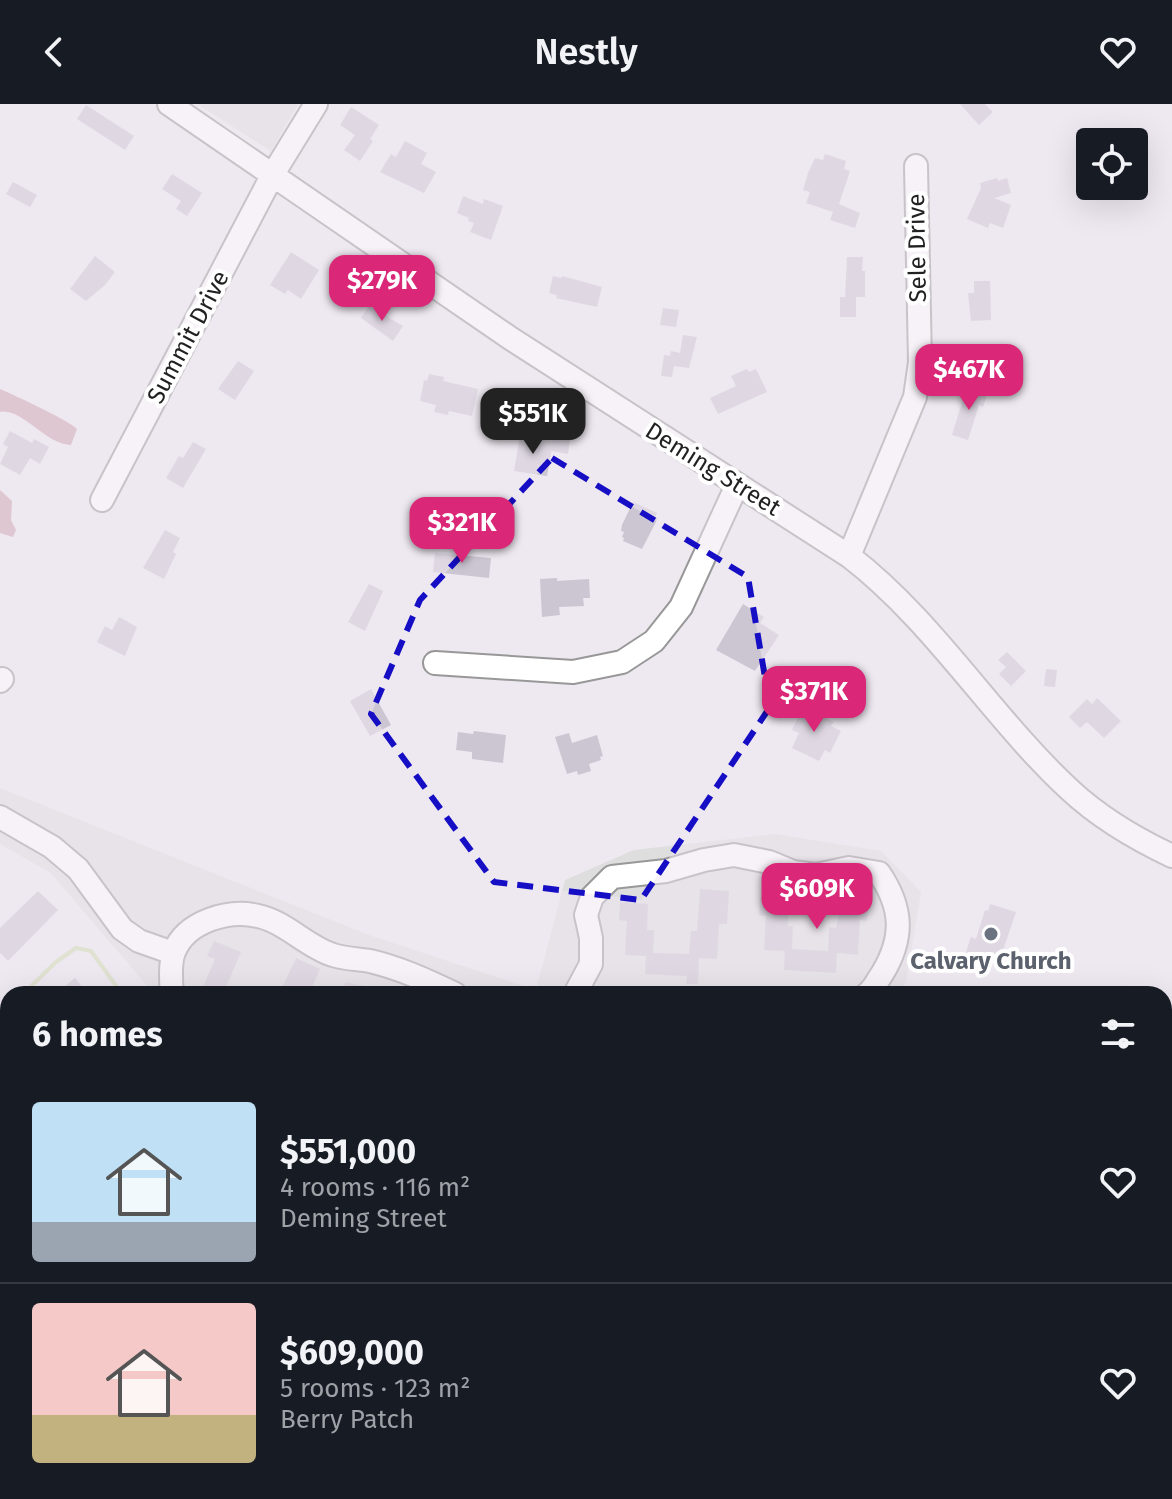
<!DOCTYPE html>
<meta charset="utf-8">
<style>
body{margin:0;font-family:"Fira Sans",sans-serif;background:#242831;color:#f1f3f6;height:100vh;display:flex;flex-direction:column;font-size:30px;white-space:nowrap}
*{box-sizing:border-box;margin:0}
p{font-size:26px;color:#9ea1a6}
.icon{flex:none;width:44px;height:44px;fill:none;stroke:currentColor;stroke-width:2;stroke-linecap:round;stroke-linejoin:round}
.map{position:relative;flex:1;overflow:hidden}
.drawer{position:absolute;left:0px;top:882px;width:1172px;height:514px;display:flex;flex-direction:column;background:#171b24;border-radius:24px 24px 0 0;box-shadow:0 8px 32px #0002}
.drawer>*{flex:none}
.controls{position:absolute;left:1076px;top:24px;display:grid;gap:16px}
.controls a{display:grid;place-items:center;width:72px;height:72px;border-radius:8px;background:#171b24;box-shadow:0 8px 32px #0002;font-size:40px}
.price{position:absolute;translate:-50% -68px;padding:0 18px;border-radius:16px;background:#db2777;color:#fff;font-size:26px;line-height:52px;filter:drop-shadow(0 2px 4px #0008)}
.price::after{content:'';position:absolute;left:50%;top:48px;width:24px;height:18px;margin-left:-12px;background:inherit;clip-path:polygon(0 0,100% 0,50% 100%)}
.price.current{background:#222;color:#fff}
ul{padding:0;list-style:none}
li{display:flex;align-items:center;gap:24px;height:200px;padding:0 32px}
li+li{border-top:2px solid #363941}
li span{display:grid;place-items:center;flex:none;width:224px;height:160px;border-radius:8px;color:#555}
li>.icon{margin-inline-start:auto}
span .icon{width:96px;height:96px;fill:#fffc;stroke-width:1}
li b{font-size:34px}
h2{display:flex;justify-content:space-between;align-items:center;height:96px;padding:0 32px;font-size:34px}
header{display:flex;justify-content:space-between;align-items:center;height:104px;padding:0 32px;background:#171b24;font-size:36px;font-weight:600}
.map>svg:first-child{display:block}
</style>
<header><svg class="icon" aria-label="back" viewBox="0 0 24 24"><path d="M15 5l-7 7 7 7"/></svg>Nestly<svg class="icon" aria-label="heart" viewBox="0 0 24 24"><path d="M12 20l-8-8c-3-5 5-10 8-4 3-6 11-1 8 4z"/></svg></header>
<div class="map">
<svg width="1172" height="1395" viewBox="0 0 1172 1395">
<rect width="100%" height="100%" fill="#eee8f0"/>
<path fill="#dededf" d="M197,0H298L271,47Z
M0,684L369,831L536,886L565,776L634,746L775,730L881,747L921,788L906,878L900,890H154L51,769L0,740Z
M222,1388H551L553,1395H227Z
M689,1388H917L950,1395H688Z"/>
<path fill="#cda0ab" d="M0,285C12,290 72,318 77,325L71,341C46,341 21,303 0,308Z
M0,386L12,397L11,416L16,426L13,433L0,429Z
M1172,1274V1395H1079L1096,1388H1164V1284Z
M551,1388H689L688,1395H553Z"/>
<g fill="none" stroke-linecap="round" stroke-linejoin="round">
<path stroke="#cedbac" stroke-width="4" d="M23,890L56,858L76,844L91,847L122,890
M0,912L8,905
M604,1388L607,1395"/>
</g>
<path fill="#ccc6d3" d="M960,0H985L993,8L979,21Z
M86,1L134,32L125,46L77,15Z
M351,3L379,21L370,35L373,37L360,57L344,46L355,31L340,21Z
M405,37L427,49L421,60L436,68L424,89L380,68L391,50L396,53Z
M825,50L846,57L844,65L850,67L839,100L860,109L855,124L830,116L833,108L806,99L810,88L803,86L808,69L815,54L823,56Z
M172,70L202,89L187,112L176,105L181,97L162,85Z
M997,74L998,77L1007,74L1011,89L994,94L1011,101L1003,124L990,119L988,124L967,115L981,84L980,79Z
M13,78L37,91L30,103L6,90Z
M463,92L483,100L484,95L503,102L491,136L470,128L474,119L468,117L469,114L457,109Z
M291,148L319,166L301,195L288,186L285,190L270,181Z
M95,152L115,168L105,181L86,197L70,185Z
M847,153H863L862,167H865V193H856V213H840V193H845Z
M553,172L561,174L562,172L602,183L597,203L556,194L557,191L549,189Z
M974,177H990L991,216L971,217L968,189H974Z
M369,202L403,222L393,237L361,214Z
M663,204L679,206L676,223L660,221Z
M683,231L697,233L689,264L674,262L672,273L661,272L664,251L670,252L671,247L680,249Z
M238,257L254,267L235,296L218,285Z
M747,265L749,268L756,265L767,288L718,310L710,294L736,282L731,272Z
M429,270L444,273L443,277L478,285L472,312L449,307L448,311L434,308L436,301L420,297L424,276L427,277Z
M967,282L988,288L983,303L979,301L968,336L952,331Z
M10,327L32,339L34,335L49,343L40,360L30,354L20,371L0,360L8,343L3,340Z
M554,328L571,331L568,350L551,347Z
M520,331L553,337L547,372L514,367Z
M193,338L206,345L183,384L166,374L179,352L183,354Z
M633,398L657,409L655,413L658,414L642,445L623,437L624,434L622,433L624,428L621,427L622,421Z
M421,414L435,415L434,432L420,431Z
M165,426L180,434L173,448L176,450L164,475L143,464Z
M435,449L491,454L489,474L433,468Z
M557,474V477L589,475L590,494H583L584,502L559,503L560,511L542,513L540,475Z
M369,480L383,487L365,527L348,518Z
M743,500L764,513L760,519L779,531L755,567L716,546Z
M119,513L137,523L125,552L97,538L105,522L112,526Z
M1007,548L1026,567L1011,582L999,570L1006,563L998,556Z
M1046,565L1057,566L1055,583L1044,582Z
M371,585L391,621L370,632L350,597Z
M1097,594L1121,617L1104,634L1087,618L1080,624L1069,613L1087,595L1092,600Z
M803,603L834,618L831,622L841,627L830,649L825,646L819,657L792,644L799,629L792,626Z
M474,627L506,631L503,659L472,655V648L456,646L458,628L473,630Z
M569,629L572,639L597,631L603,652L600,653L601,656L589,660L591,667L578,671L577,667L567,670L555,633Z
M840,781L869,783L867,817L860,816L858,851L837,849L836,869L784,866L785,847L764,846L766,812L759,811L760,793L788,795V822H793L792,845L828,847L829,823L836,824L838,816Z
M700,785L729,787L727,820H719L717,855L699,854L698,880H686L687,872L645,870L646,852L625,851L627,817L619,816L620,798L648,800L647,826H654L653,849L689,850L691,827H697Z
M38,787L58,806L8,857L0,849V824Z
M990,800L1016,808L998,861L965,851L971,833L976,835L985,806L988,807Z
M214,837L241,848L223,890H208L201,887L215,855L207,852Z
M296,854L320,865L309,890H279Z
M75,874L88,890H55Z
M345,878L380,885L379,890H343Z"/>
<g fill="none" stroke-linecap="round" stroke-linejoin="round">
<g stroke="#989898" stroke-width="26">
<path id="minor" d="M169,0L510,234L849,452C934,517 992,614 1070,686C1100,714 1136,735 1172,752
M102,396L273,70L316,0
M849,452L915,293L920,258L916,62
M435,559L573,568L622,558L654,537L681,503L737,381
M0,577L2,575
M0,713L52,743L78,765L122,825L139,837L173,849
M172,890C171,879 170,858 174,848C186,817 229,805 258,812C286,818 307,843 333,851C345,855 358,855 370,857C400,864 428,877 455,890
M575,890L591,860V834L586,811L592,793L612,773L666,767L704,756L734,751L769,758L793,768L816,771L849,764L879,769C903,804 904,834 882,870C877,877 874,885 867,890
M794,1388L831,1395
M708,1395L711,1388"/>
</g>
<g stroke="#6c0a93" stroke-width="30">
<path id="major" d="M0,1117L8,1128
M197,1388L202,1395"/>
</g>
<path stroke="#8a79f1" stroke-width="3" stroke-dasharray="4 4" stroke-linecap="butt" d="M978,1395L981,1388"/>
<use href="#minor" stroke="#fff" stroke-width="22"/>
<use href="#major" stroke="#d8a7f6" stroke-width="26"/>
</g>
<path d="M0 0H1172V1395H0ZM552,354L748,473L770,603L641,796L494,778L371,610L420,496Z" fill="#eee8f0" fill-opacity=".55" fill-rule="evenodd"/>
<path fill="none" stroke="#160ec4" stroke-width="6" stroke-dasharray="16 10" stroke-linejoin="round" d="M552,354L748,473L770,603L641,796L494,778L371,610L420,496Z"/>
<circle fill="#6b7280" stroke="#fff" stroke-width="3" cx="991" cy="830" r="8"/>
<g text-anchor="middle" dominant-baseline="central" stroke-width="8" stroke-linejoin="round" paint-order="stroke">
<g font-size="24" fill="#212121" stroke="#fff">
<text transform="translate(917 144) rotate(-91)">Sele Drive</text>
<text transform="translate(188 233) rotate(-62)">Summit Drive</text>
<text transform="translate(713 365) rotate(32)">Deming Street</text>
</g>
<g font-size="24" font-weight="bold" fill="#5b616d" stroke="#fff">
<text x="991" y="857">Calvary Church</text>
</g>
</g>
</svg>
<div class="controls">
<a><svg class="icon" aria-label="locate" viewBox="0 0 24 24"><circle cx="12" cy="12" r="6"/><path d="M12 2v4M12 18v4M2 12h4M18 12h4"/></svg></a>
</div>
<b class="price" style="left:382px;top:219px">$279K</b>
<b class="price" style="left:969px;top:308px">$467K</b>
<b class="price current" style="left:533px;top:352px">$551K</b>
<b class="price" style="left:462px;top:461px">$321K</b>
<b class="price" style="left:814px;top:630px">$371K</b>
<b class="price" style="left:817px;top:827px">$609K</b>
<section class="drawer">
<h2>6 homes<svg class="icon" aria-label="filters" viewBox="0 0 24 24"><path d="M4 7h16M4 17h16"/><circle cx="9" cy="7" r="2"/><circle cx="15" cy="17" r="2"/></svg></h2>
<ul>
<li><span style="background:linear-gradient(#bfe0f5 75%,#9aa5b1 0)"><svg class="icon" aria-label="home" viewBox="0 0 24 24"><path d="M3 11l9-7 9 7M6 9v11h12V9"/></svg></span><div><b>$551,000</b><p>4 rooms · 116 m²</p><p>Deming Street</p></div><svg class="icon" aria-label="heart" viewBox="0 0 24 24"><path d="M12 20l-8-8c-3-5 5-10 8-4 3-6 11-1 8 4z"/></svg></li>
<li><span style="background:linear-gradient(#f6c9c9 70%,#c2b280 0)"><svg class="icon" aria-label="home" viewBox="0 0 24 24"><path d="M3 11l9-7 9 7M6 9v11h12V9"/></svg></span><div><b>$609,000</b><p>5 rooms · 123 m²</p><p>Berry Patch</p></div><svg class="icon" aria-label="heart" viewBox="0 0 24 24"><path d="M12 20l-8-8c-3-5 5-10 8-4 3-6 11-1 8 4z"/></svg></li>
</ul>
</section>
</div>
